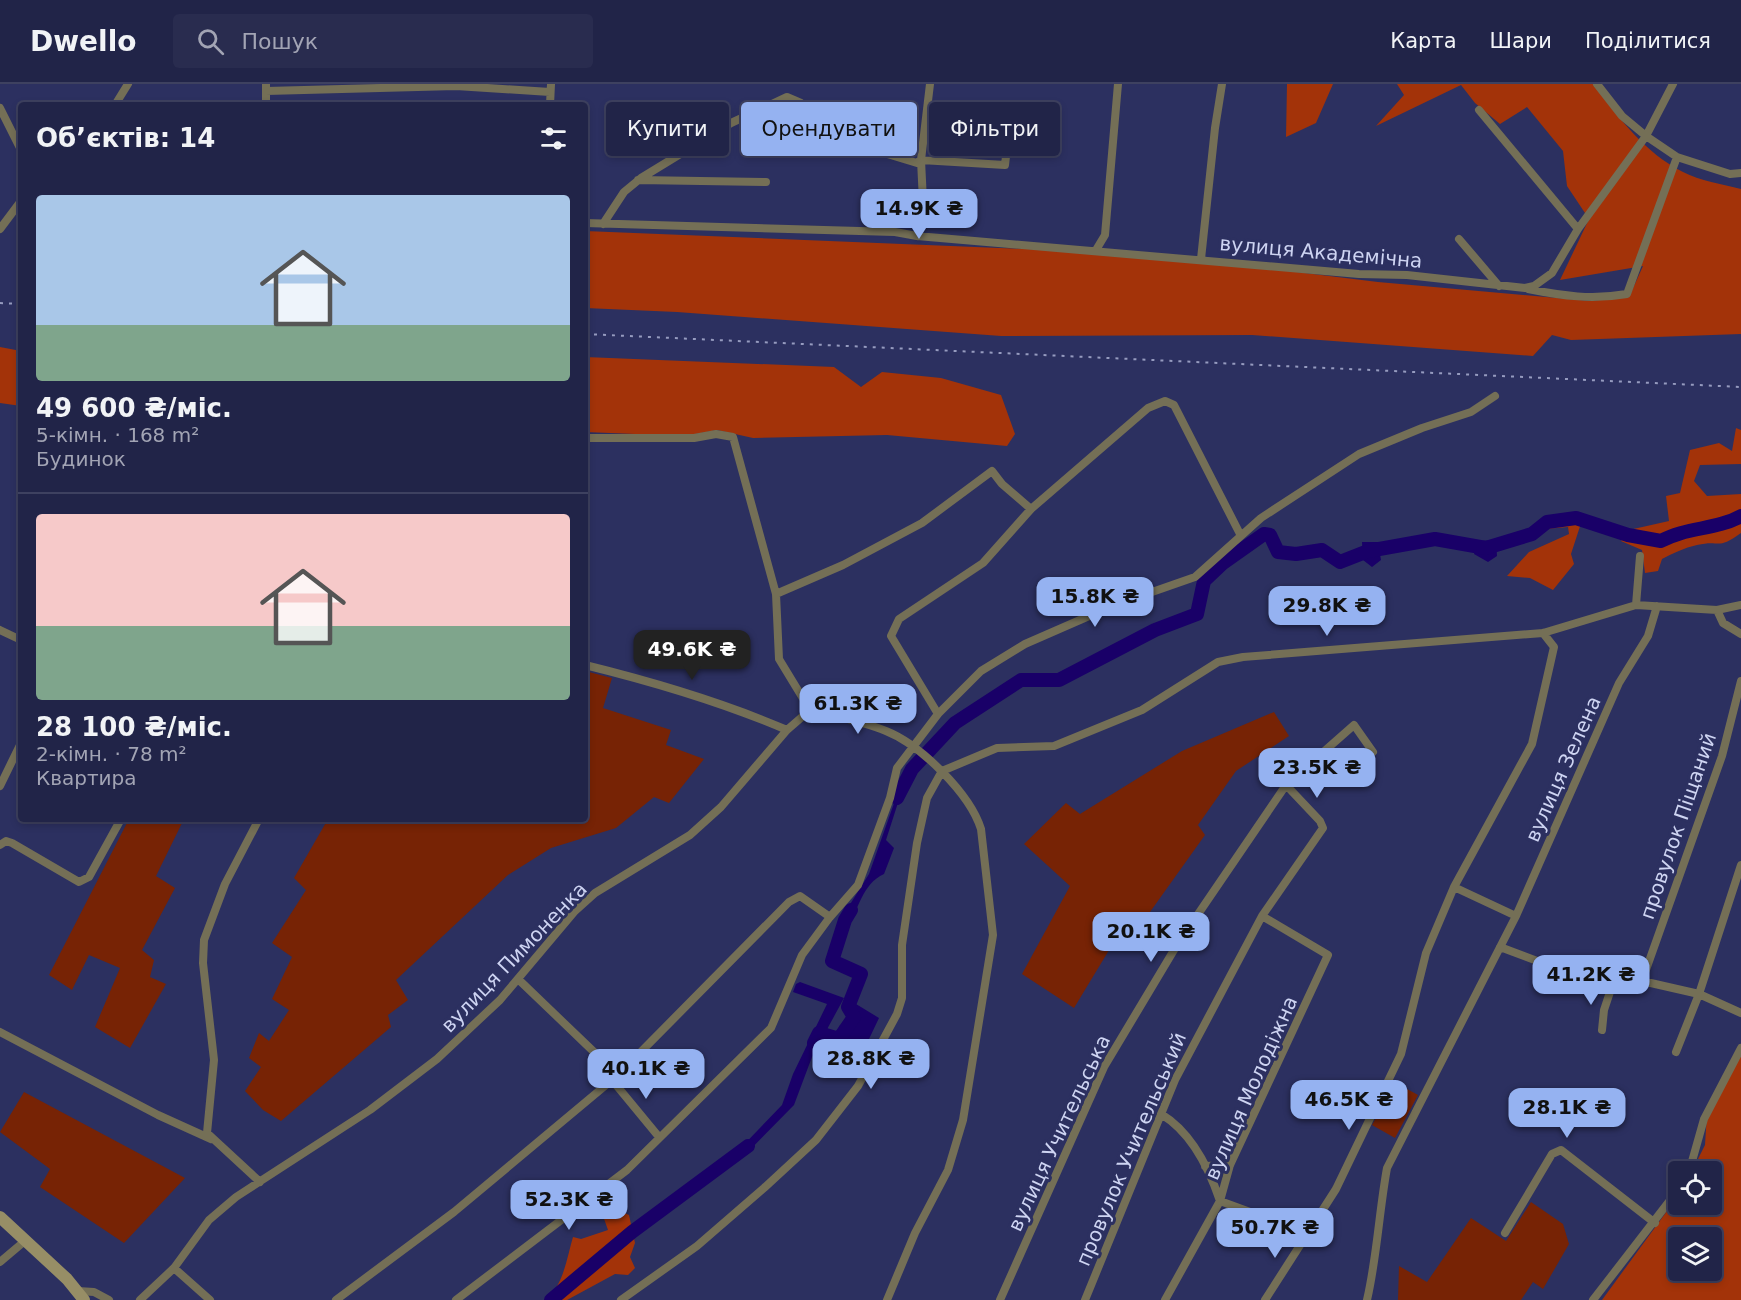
<!DOCTYPE html>
<html lang="uk">
<meta charset="utf-8">
<style>
body{margin:0;font-family:"DejaVu Sans",sans-serif;background:#292c4f;color:#f1f3f6;height:100vh;display:flex;flex-direction:column;font-size:22px;white-space:nowrap}
*{box-sizing:border-box;margin:0}
p{font-size:20px;color:#a2a4b4}
.icon{flex:none;width:33px;height:33px;fill:none;stroke:currentColor;stroke-width:2;stroke-linecap:round;stroke-linejoin:round}
.map{position:relative;flex:1;overflow:hidden}
.sheet{position:absolute;left:18px;top:18px;width:570px;height:720px;display:flex;flex-direction:column;background:#212448;border-radius:6px;box-shadow:0 3px 9px #0003,0 0 0 2px #3e4160}
.sheet>*{flex:none}
.banner{position:absolute;left:606px;top:18px;width:570px;height:54px;display:flex;gap:12px}
.tools{position:absolute;left:1668px;top:1077px;display:grid;gap:12px}
.tools a{display:grid;place-items:center;width:54px;height:54px;border-radius:6px;background:#212448;box-shadow:0 3px 9px #0003,0 0 0 2px #3e4160;font-size:30px}
.price{position:absolute;translate:-50% -51px;padding:0 14px;border-radius:12px;background:#95b2f1;color:#111;font-size:20px;line-height:39px;filter:drop-shadow(0 2px 3px #0008)}
.price::after{content:'';position:absolute;left:50%;top:36px;width:18px;height:14px;margin-left:-9px;background:inherit;clip-path:polygon(0 0,100% 0,50% 100%)}
.price.current{background:#222;color:#fff}
ul{padding:0;list-style:none}
li{display:grid;align-content:center;gap:12px;height:318px;padding:0 18px}
li+li{border-top:2px solid #3e4160}
li span{display:grid;place-items:center;height:186px;border-radius:6px;color:#555}
li>.icon{margin-inline-start:auto}
span .icon{width:108px;height:108px;fill:#fffc;stroke-width:1}
li b{font-size:26px}
h2{display:flex;justify-content:space-between;align-items:center;height:72px;padding:0 18px;font-size:26px}
.pill{padding:0 21px;border-radius:6px;background:#212448;box-shadow:0 3px 9px #0003,0 0 0 2px #3e4160;font-size:21px;line-height:54px}
.pill.current{background:#95b2f1;color:#111}
header{display:flex;align-items:center;gap:36px;box-sizing:border-box;height:84px;padding:0 30px;background:#212448;border-bottom:2px solid #3e4160}
header strong{font-size:28px}
nav{display:flex;gap:33px;margin-inline-start:auto;font-size:21px}
.search{width:420px;height:54px;background:#292c4f;display:flex;align-items:center;gap:15px;box-sizing:border-box;padding:0 21px;border-radius:6px;color:#a2a4b4;font-size:22px}
.map>svg:first-child{display:block}
</style>
<header>
<strong>Dwello</strong>
<div class="search"><svg class="icon" aria-label="search" viewBox="0 0 24 24"><circle cx="10" cy="10" r="6"/><path d="M15 15l6 6"/></svg>Пошук</div>
<nav><a>Карта</a><a>Шари</a><a>Поділитися</a></nav>
</header>
<div class="map">
<svg width="1741" height="1216" viewBox="0 0 1741 1216">
<rect width="100%" height="100%" fill="#2c3060"/>
<path fill="#772305" d="M585,587L612,594L603,624L671,646L666,661L704,675L669,719L654,713L616,744L551,764L508,791L396,896L408,916L388,931L391,943L281,1037L263,1026L245,1007L261,983L249,974L259,949L269,957L289,926L272,915L292,873L272,859L306,806L294,794L328,735H585Z
M1274,628L1289,652L1236,687L1198,741L1205,751L1135,849L1123,843L1074,924L1022,890L1070,802L1024,760L1066,719L1080,730L1182,667Z
M129,735H184L156,792L175,804L142,866L154,876L150,893L166,900L130,964L95,943L120,884L89,871L72,906L49,891Z
M1396,999L1418,1011L1395,1054L1372,1041Z
M24,1008L185,1094L124,1159L40,1103L50,1085L0,1048Z
M1531,1118L1563,1140L1569,1160L1543,1205L1533,1198L1521,1216H1398L1399,1182L1427,1198L1471,1134L1506,1157Z"/>
<path fill="#a33309" fill-rule="evenodd" d="M1287,0H1333L1316,39L1286,53Z
M1397,0H1593C1618,33 1645,69 1683,88C1700,97 1722,100 1741,105V250L1571,256L1552,251L1533,272L1252,251L1001,252L677,228L585,224V147L1149,170L1378,198L1590,217L1629,213L1643,182L1560,196L1589,135L1567,102L1563,67L1527,23L1500,40L1475,19L1461,1L1376,42L1404,11Z
M0,263L21,267V322L0,319Z
M585,273L834,283L861,303L882,288L941,294L1001,311L1015,350L1007,362L887,351L753,354L717,346L685,352L585,348Z
M1736,344L1741,346V380L1700,381L1694,397L1707,412L1741,410V449C1716,467 1721,455 1697,461C1684,464 1673,469 1662,475L1658,487L1645,489L1642,466L1621,457L1629,446L1669,437L1666,412L1680,409L1690,366L1719,359L1732,367Z
M1584,430L1571,470L1574,480L1553,506L1530,494L1507,492L1529,468L1569,450L1568,443L1545,445L1552,433Z
M1741,972V1216H1602L1678,1112V1120H1712V1088L1692,1087L1705,1061L1707,1029ZM1678,1154H1712V1186H1678Z
M604,1119L629,1131L635,1159L630,1173L635,1184L628,1191L615,1190L567,1216H544C563,1205 567,1173 573,1153L581,1155L608,1146L602,1129Z"/>
<path fill="#190068" d="M1496,456L1497,472L1488,478L1474,470L1478,457Z
M1362,458H1378L1381,476L1372,483L1363,476Z
M904,691V700L886,756L894,764L884,790C862,800 859,825 847,844L839,838L869,790Z
M800,898L844,914L812,973L794,1021L742,1074L733,1072L782,1021L793,990L827,920L793,908L796,900Z
M856,920L879,934L859,976L853,979L830,963L840,941L846,939L852,927L851,921Z"/>
<g fill="none" stroke-linecap="round" stroke-linejoin="round">
<path stroke="#190068" stroke-width="14" d="M897,714L912,685L955,639L1021,596H1059L1155,546L1197,530L1204,497L1223,479L1264,450L1270,451L1278,468L1296,470L1322,466L1340,478L1368,467L1435,455L1486,464L1532,450L1547,438L1576,434L1628,451L1661,457C1686,443 1716,446 1741,432
M814,959L819,949L839,955L854,933L848,923L861,890L832,877L845,836L851,826
M551,1216L632,1148L748,1062"/>
<path stroke="#746f56" stroke-width="8" d="M266,7L456,2L550,8
M115,21L128,0
M266,21V0
M550,21L551,0
M0,24L21,66
M1479,26L1578,145
M1677,73L1730,90L1741,89
M638,96L766,98
M585,139L895,148L917,152L1359,190L1407,191L1525,204L1534,202L1552,189L1578,145L1646,52L1622,32L1597,0
M603,140L624,108L641,94L731,39L787,13L801,19L804,35C812,39 817,45 823,49C834,57 859,54 872,55L874,66L917,79L921,76L1005,81L1011,29
M0,145L21,117
M917,152L924,138L921,76L930,0
M1459,155L1499,202
M1096,166L1105,151L1118,0
M1201,175L1215,44L1222,0
M1528,205C1563,212 1592,216 1627,210L1677,73L1646,52L1673,0
M585,354H694L716,350L733,353L776,510L779,575L810,626
M776,510L843,481L922,439L992,387L1002,400L1031,425
M1636,521L1640,472
M1717,526L1723,539L1741,550
M0,546L21,556
M585,581C654,598 722,618 787,646
M810,626C835,632 862,637 886,647C921,661 970,710 981,745L993,851L963,1036L948,1086L915,1149L887,1216
M938,630L891,552L899,535L983,479L1031,425L1148,324L1165,317L1174,321L1240,450
M942,687L997,664L1054,662L1142,626L1218,578L1243,573L1543,549L1636,521L1717,526L1741,521
M0,702L21,659
M259,735L225,800L204,856L203,879L214,976L207,1049L260,1098
M0,761L6,757L12,759L79,798L89,793L121,735
M1454,803L1516,832
M1500,863L1611,905
M518,895L618,991
M1642,897L1722,672L1741,597
M1611,905L1642,897L1699,910L1741,929
M1602,946L1604,926L1611,905
M0,948L158,1031L211,1055
M1676,968L1699,910L1741,781
M612,996L659,1053
M1161,1030C1191,1048 1209,1084 1220,1117L1307,1149
M1205,1082L1230,1081
M1689,1088L1704,1035L1741,964
M1505,1149L1552,1070L1561,1066L1655,1139
M0,1178L26,1156
M174,1184L210,1216
M78,1207L94,1208L109,1216
M140,1216L174,1184L209,1136L236,1113L370,1026L437,975L500,916L575,827L595,809L690,751L721,723L787,646L810,626
M336,1216L454,1128L618,991L789,818L800,812L830,833L858,801L890,714L897,684L938,630L981,587L1025,560L1112,522L1195,493L1261,434L1359,370L1422,344L1471,328L1495,312
M456,1216L627,1086L771,944L802,871L830,833
M621,1216L697,1162L764,1104L816,1056L858,1002L897,930L902,914V861L917,759L927,714L942,687
M1000,1216L1104,983L1177,861L1286,701L1354,641L1373,668
M1085,1216L1175,996L1262,832L1323,744L1320,737L1286,701
M1165,1216L1220,1117L1230,1081L1328,871L1262,832
M1265,1216L1336,1105L1401,970L1426,869L1454,803L1532,660L1554,563L1543,549
M1367,1216C1377,1173 1379,1128 1387,1084L1516,832L1619,599L1648,552L1657,522
M1593,1216L1678,1106"/>
<path stroke="#978e66" stroke-width="12" d="M0,1133L67,1195L84,1216"/>
<path stroke="#969bbf" stroke-width="2" stroke-dasharray="3 6" stroke-linecap="butt" d="M0,219L21,220
M585,250L1741,303"/>
</g>
<g text-anchor="middle" dominant-baseline="central" stroke-width="6" stroke-linejoin="round" paint-order="stroke">
<g font-size="20" fill="#ced4f2" stroke="#2c3060">
<text transform="translate(1321 168) rotate(5)">вулиця Академічна</text>
<text transform="translate(1563 685) rotate(-66)">вулиця Зелена</text>
<text transform="translate(1678 742) rotate(-71)">провулок Піщаний</text>
<text transform="translate(514 873) rotate(-46)">вулиця Пимоненка</text>
<text transform="translate(1251 1004) rotate(-66)">вулиця Молодіжна</text>
<text transform="translate(1059 1049) rotate(-65)">вулиця Учительська</text>
<text transform="translate(1131 1065) rotate(-67)">провулок Учительський</text>
</g>
</g>
</svg>
<div class="tools">
<a><svg class="icon" aria-label="locate" viewBox="0 0 24 24"><circle cx="12" cy="12" r="6"/><path d="M12 2v4M12 18v4M2 12h4M18 12h4"/></svg></a>
<a><svg class="icon" aria-label="layers" viewBox="0 0 24 24"><path d="M12 4l9 5-9 5-9-5zM3 14l9 5 9-5"/></svg></a>
</div>
<b class="price" style="left:919px;top:156px">14.9K ₴</b>
<b class="price" style="left:1095px;top:544px">15.8K ₴</b>
<b class="price" style="left:1327px;top:553px">29.8K ₴</b>
<b class="price current" style="left:692px;top:597px">49.6K ₴</b>
<b class="price" style="left:858px;top:651px">61.3K ₴</b>
<b class="price" style="left:1317px;top:715px">23.5K ₴</b>
<b class="price" style="left:1151px;top:879px">20.1K ₴</b>
<b class="price" style="left:1591px;top:922px">41.2K ₴</b>
<b class="price" style="left:871px;top:1006px">28.8K ₴</b>
<b class="price" style="left:646px;top:1016px">40.1K ₴</b>
<b class="price" style="left:1349px;top:1047px">46.5K ₴</b>
<b class="price" style="left:1567px;top:1055px">28.1K ₴</b>
<b class="price" style="left:569px;top:1147px">52.3K ₴</b>
<b class="price" style="left:1275px;top:1175px">50.7K ₴</b>
<div class="banner">
<a class="pill">Купити</a>
<a class="pill current">Орендувати</a>
<a class="pill">Фільтри</a>
</div>
<section class="sheet">
<h2>Об’єктів: 14<svg class="icon" aria-label="filters" viewBox="0 0 24 24"><path d="M4 7h16M4 17h16"/><circle cx="9" cy="7" r="2"/><circle cx="15" cy="17" r="2"/></svg></h2>
<ul>
<li><span style="background:linear-gradient(#a9c7e8 70%,#7fa58c 0)"><svg class="icon" aria-label="home" viewBox="0 0 24 24"><path d="M3 11l9-7 9 7M6 9v11h12V9"/></svg></span><div><b>49 600 ₴/міс.</b><p>5-кімн. · 168 m²</p><p>Будинок</p></div></li>
<li><span style="background:linear-gradient(#f6c9c9 60%,#7fa58c 0)"><svg class="icon" aria-label="home" viewBox="0 0 24 24"><path d="M3 11l9-7 9 7M6 9v11h12V9"/></svg></span><div><b>28 100 ₴/міс.</b><p>2-кімн. · 78 m²</p><p>Квартира</p></div></li>
</ul>
</section>
</div>
